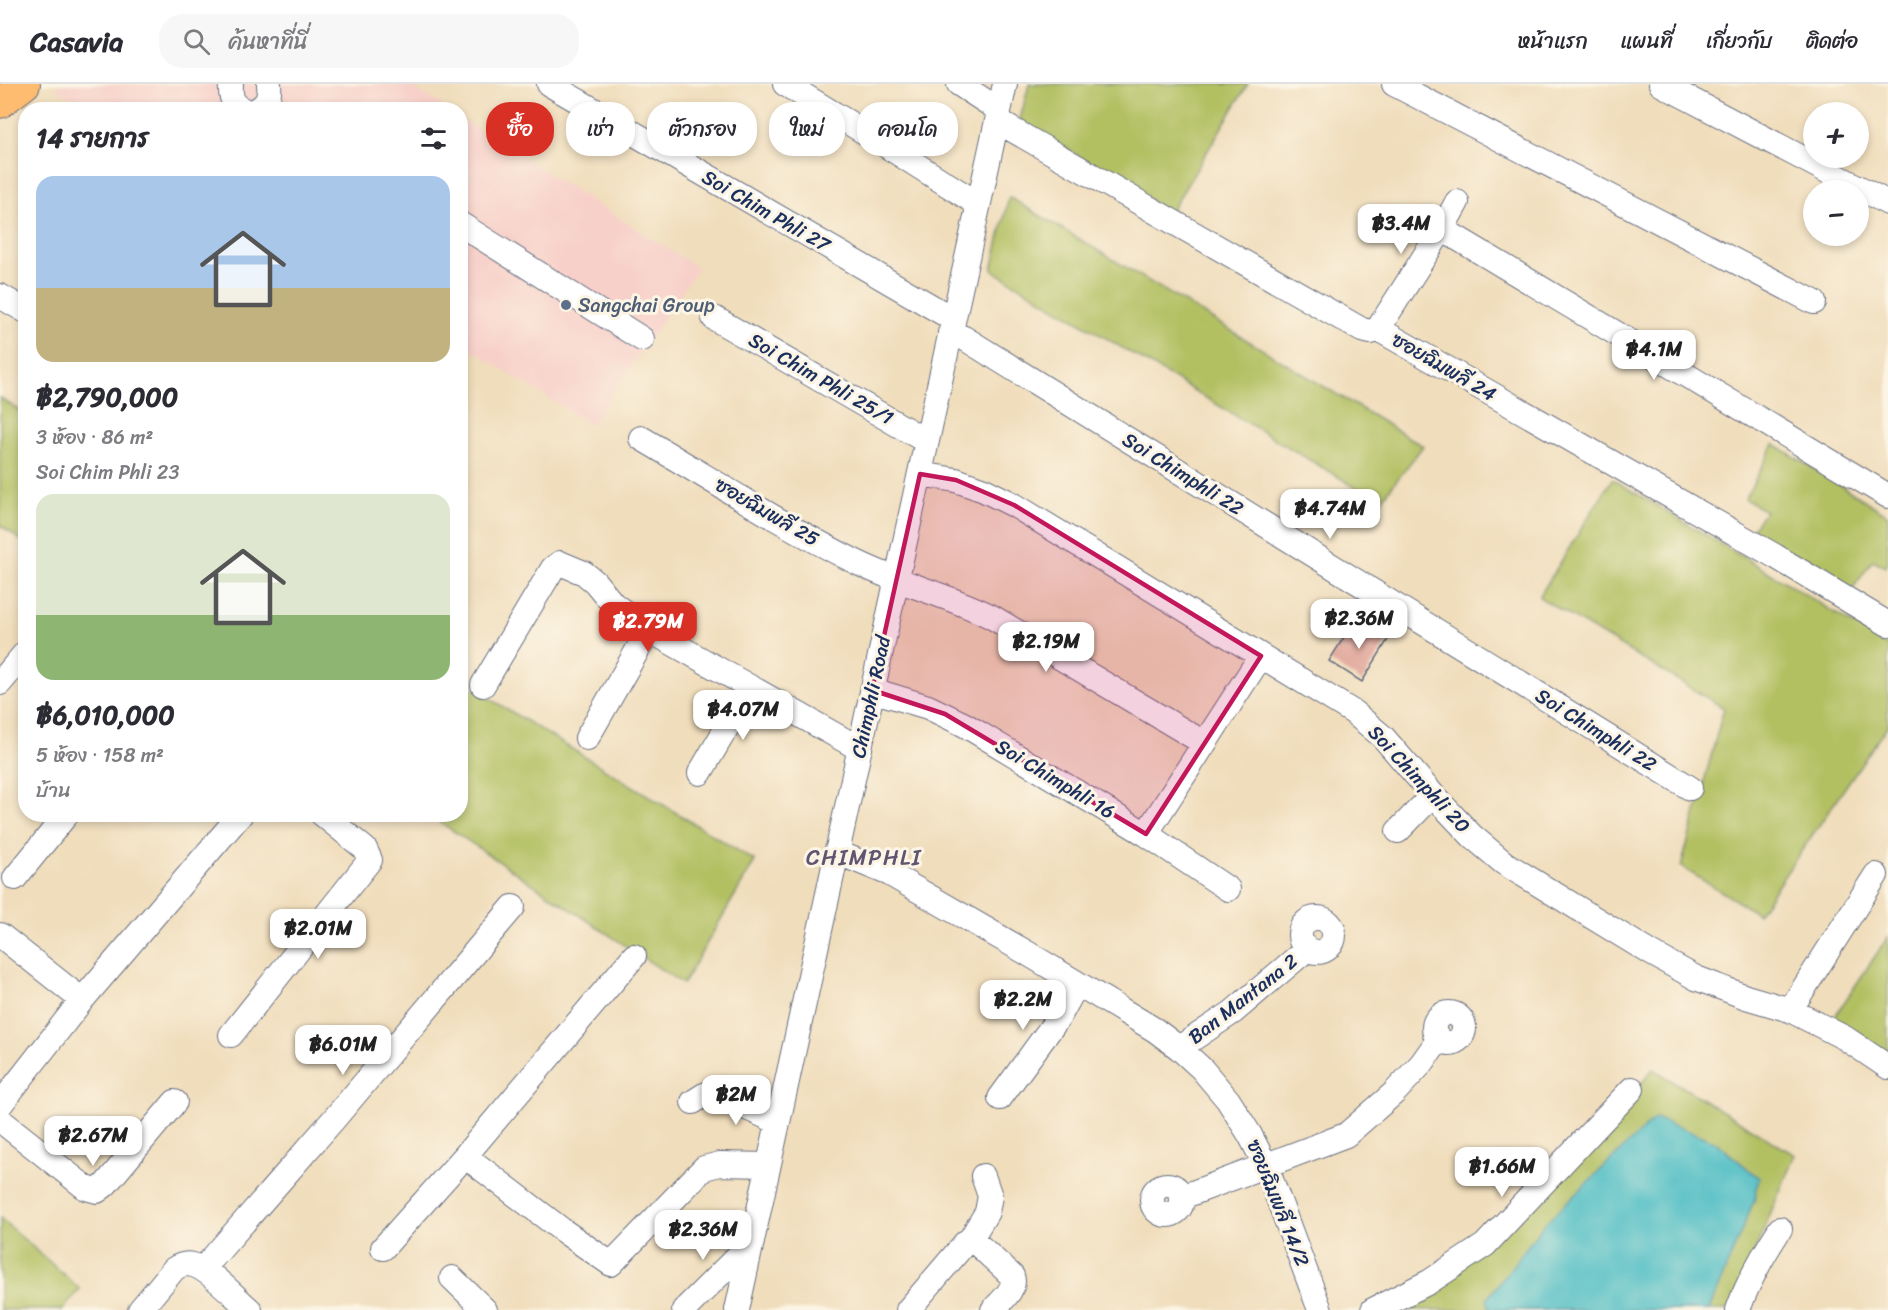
<!DOCTYPE html>
<html lang="th">
<meta charset="utf-8">
<style>
body{margin:0;font-family:Sriracha,"Playpen Sans Thai",sans-serif;background:#f7f7f7;color:#2b2b33;height:100vh;display:flex;flex-direction:column;font-size:22px;white-space:nowrap}
*{box-sizing:border-box;margin:0}
p{font-size:20px;color:#7c7c81}
.icon{flex:none;width:33px;height:33px;fill:none;stroke:currentColor;stroke-width:2;stroke-linecap:round;stroke-linejoin:round}
.map{position:relative;flex:1;overflow:hidden}
.details{position:absolute;left:18px;top:18px;width:450px;height:720px;display:flex;flex-direction:column;background:#fff;border-radius:24px;box-shadow:0 3px 9px #0003}
.details>*{flex:none}
.hud{position:absolute;left:486px;top:18px;width:570px;height:54px;display:flex;gap:12px}
.fabs{position:absolute;left:1803px;top:18px;display:grid;gap:12px}
.fabs a{display:grid;place-items:center;width:66px;height:66px;border-radius:50%;background:#fff;box-shadow:0 3px 9px #0003;font-size:30px}
.price{position:absolute;translate:-50% -51px;padding:0 14px;border-radius:12px;background:#fff;color:#222;font-size:20px;line-height:39px;filter:drop-shadow(0 2px 3px #0008)}
.price::after{content:'';position:absolute;left:50%;top:36px;width:18px;height:14px;margin-left:-9px;background:inherit;clip-path:polygon(0 0,100% 0,50% 100%)}
.price.active{background:#d93025;color:#fff}
ul{padding:0;list-style:none}
li{display:grid;align-content:center;gap:12px;height:318px;padding:0 18px}
li span{display:grid;place-items:center;height:186px;border-radius:18px;color:#555}
li>.icon{margin-inline-start:auto}
span .icon{width:108px;height:108px;fill:#fffc;stroke-width:1}
li b{font-size:26px}
h2{display:flex;justify-content:space-between;align-items:center;height:72px;padding:0 18px;font-size:26px}
.tag{padding:0 21px;border-radius:24px;background:#fff;box-shadow:0 3px 9px #0003;font-size:21px;line-height:54px}
.tag.active{background:#d93025;color:#fff}
header{display:flex;align-items:center;gap:36px;box-sizing:border-box;height:84px;padding:0 30px;background:#fff;border-bottom:2px solid #e1e1e2}
header strong{font-size:28px}
nav{display:flex;gap:33px;margin-inline-start:auto;font-size:21px}
.search{width:420px;height:54px;background:#f7f7f7;display:flex;align-items:center;gap:15px;box-sizing:border-box;padding:0 21px;border-radius:24px;color:#7c7c81;font-size:22px}
.map>svg:first-child{display:block}
</style>
<header>
<strong>Casavia</strong>
<div class="search"><svg class="icon" aria-label="search" viewBox="0 0 24 24"><circle cx="10" cy="10" r="6"/><path d="M15 15l6 6"/></svg>ค้นหาที่นี่</div>
<nav><a>หน้าแรก</a><a>แผนที่</a><a>เกี่ยวกับ</a><a>ติดต่อ</a></nav>
</header>
<div class="map">
<svg width="1888" height="1226" viewBox="0 0 1888 1226">
<rect width="100%" height="100%" fill="#fcf5e5"/>
<filter id="ink" filterUnits="userSpaceOnUse"><feTurbulence type="fractalNoise" baseFrequency=".0167" numOctaves="2"/><feDisplacementMap in="SourceGraphic" scale="12" xChannelSelector="R" yChannelSelector="G"/><feConvolveMatrix kernelMatrix="1 2 1 2 8 2 1 2 1" color-interpolation-filters="sRGB"/></filter>
<filter id="wash" filterUnits="userSpaceOnUse"><feTurbulence type="fractalNoise" baseFrequency=".008" numOctaves="4" result="noise"/><feDisplacementMap in="SourceGraphic" scale="24" xChannelSelector="R" yChannelSelector="G"/><feGaussianBlur stdDeviation="1.35" result="paint"/><feColorMatrix in="noise" values="0 0 0 0 0 0 0 0 0 0 0 0 0 0 0 0 0 1.4 0 .05"/><feComposite in="paint" operator="in"/></filter>
<g filter="url(#wash)">
<rect width="100%" height="100%" fill="#f0ddbb"/>
<path fill="#f7d0c9" d="M63,0H408L448,25H88L56,5Z
M460,34L698,184L591,341L461,259Z"/>
<path fill="#b2c062" stroke="#667860" stroke-width="1.5" d="M1029,0H1248L1170,129L1020,36Z
M1009,113L1423,362L1380,418L992,186Z
M0,314L25,330V459L0,441Z
M1774,360L1888,431V478L1886,483L1873,476L1851,507L1750,449L1765,427L1745,415Z
M1612,395L1785,498L1888,562V641L1758,830L1681,783L1724,624L1539,513Z
M461,597L755,777L683,900L429,731L460,730Z
M1888,853V970L1833,935Z
M1653,985L1795,1071L1750,1178L1732,1226H1380L1543,1117Z
M0,1134L80,1205L62,1226H0Z"/>
<path fill="#50bec5" stroke="#367692" stroke-width="1.5" d="M1655,1034L1714,1057L1759,1094L1755,1114L1709,1226H1490L1487,1215L1545,1139Z"/>
<g id="blocks">
<path fill="#de9b92" d="M1356,534L1389,554L1362,598L1329,577Z"/>
</g>
</g>
<g filter="url(#ink)">
<use href="#blocks" fill-opacity="0" stroke="#666c7f" stroke-width="1.5"/>
<g fill="none" stroke-linecap="round" stroke-linejoin="round">
<g stroke="#666c7f" stroke-width="26">
<path id="minor" d="M231,0C230,12 232,21 244,26
M549,0L953,235
M785,0L874,54L978,120
M959,0L999,26
M1394,0L1814,218
M1661,0L1888,119
M256,26C268,21 270,11 269,0
M997,37L1362,246L1371,248L1378,245L1775,472L1888,540
M460,140L642,255
M1442,145L1888,412
M0,212L26,227
M714,234L926,357
M1378,245L1442,145L1457,118
M950,249L964,254L1690,704
M641,354C712,396 782,441 856,478C900,500 948,511 992,533L1204,659
M920,390L956,396L984,406L1014,421L1353,628L1383,653L1433,711L1472,752L1504,779L1651,869L1696,894L1746,913L1790,926L1845,954L1888,983
M0,599L26,568
M483,601L553,484L560,479L584,489L595,498L613,520L649,546L860,665
M872,606L928,623L965,641L1146,750L1228,805
M587,654L649,546
M700,689L750,604
M1398,747L1433,711
M1146,750L1261,572
M836,768L890,790L1027,869L1155,946L1179,964L1202,985L1228,1016L1250,1051L1266,1082L1320,1226
M15,794L67,730
M1300 851a17 17 0 1 1 34 0a17 17 0 1 1-34 0Z
M0,851L82,916
M1790,926L1876,791
M1434 944a15 15 0 1 1 30 0a15 15 0 1 1-30 0Z
M231,951L370,776L365,765L322,730
M1179,964L1233,928L1307,865
M1000,1014L1059,933L1077,900
M693,1018L704,1011L713,1009L778,1038
M0,1021L82,916L241,730
M0,1036L86,1104L97,1107L105,1101L175,1018
M465,1072L562,1146L611,1180L704,1084L720,1080L768,1081
M1152 1116a15 15 0 1 1 30 0a15 15 0 1 1-30 0Z
M1182,1113L1346,1051L1394,1009L1422,979L1439,955
M970,1156L987,1128L990,1112L983,1092
M383,1164L465,1072L634,872
M203,1185L334,1035L513,823
M452,1194L485,1226
M140,1226L174,1185C180,1181 185,1179 193,1181C209,1185 236,1214 250,1226
M684,1226L752,1158
M737,1226L1005,0
M908,1226L966,1158L970,1156L974,1157L1012,1192C1017,1205 1001,1217 993,1226
M1373,1226L1429,1198L1485,1161L1632,1005
M1738,1226C1748,1197 1763,1171 1780,1145"/>
</g>
<g stroke="#666c7f" stroke-width="32">
<path id="major" d="M0,19L25,0"/>
</g>
<use href="#minor" stroke="#fff" stroke-width="24"/>
<use href="#major" stroke="#fdbc6f" stroke-width="30"/>
</g>
</g>
<path fill="#c2185b" fill-opacity="0.2" stroke="#c2185b" stroke-width="4.5" stroke-linejoin="round" d="M920,390L956,396L1014,421L1261,572L1146,750L945,630L872,606Z"/>
<circle fill="#5c6f8a" stroke="#fcf5e5" stroke-width="2" cx="566" cy="221" r="6"/>
<g text-anchor="middle" dominant-baseline="central" stroke-width="6" stroke-linejoin="round" paint-order="stroke">
<g font-size="20" fill="#1b2f5e" stroke="#fcf5e5">
<text transform="translate(766 127) rotate(30)">Soi Chim Phli 27</text>
<text transform="translate(1444 283) rotate(30)">ซอยฉิมพลี 24</text>
<text transform="translate(821 295) rotate(30)">Soi Chim Phli 25/1</text>
<text transform="translate(1183 390) rotate(32)">Soi Chimphli 22</text>
<text transform="translate(767 428) rotate(30)">ซอยฉิมพลี 25</text>
<text transform="translate(871 613) rotate(-78)">Chimphli Road</text>
<text transform="translate(1596 646) rotate(32)">Soi Chimphli 22</text>
<text transform="translate(1055 695) rotate(31)">Soi Chimphli 16</text>
<text transform="translate(1419 695) rotate(47)">Soi Chimphli 20</text>
<text transform="translate(1243 915) rotate(-38)">Ban Mantana 2</text>
<text transform="translate(1278 1119) rotate(68)">ซอยฉิมพลี 14/2</text>
</g>
<g font-size="20" fill="#4e5e75" stroke="#fcf5e5" text-anchor="start">
<text x="578" y="221">Sangchai Group</text>
</g>
<g font-size="22" letter-spacing="1.5" fill="#5f5570" stroke="#fcf5e5">
<text x="864" y="773">CHIMPHLI</text>
</g>
</g>
</svg>
<div class="fabs">
<a>+</a>
<a>−</a>
</div>
<b class="price" style="left:1401px;top:171px">฿3.4M</b>
<b class="price" style="left:1654px;top:297px">฿4.1M</b>
<b class="price" style="left:1330px;top:456px">฿4.74M</b>
<b class="price" style="left:1359px;top:566px">฿2.36M</b>
<b class="price active" style="left:648px;top:569px">฿2.79M</b>
<b class="price" style="left:1046px;top:589px">฿2.19M</b>
<b class="price" style="left:743px;top:657px">฿4.07M</b>
<b class="price" style="left:318px;top:876px">฿2.01M</b>
<b class="price" style="left:1023px;top:947px">฿2.2M</b>
<b class="price" style="left:343px;top:992px">฿6.01M</b>
<b class="price" style="left:736px;top:1042px">฿2M</b>
<b class="price" style="left:93px;top:1083px">฿2.67M</b>
<b class="price" style="left:1502px;top:1114px">฿1.66M</b>
<b class="price" style="left:703px;top:1177px">฿2.36M</b>
<div class="hud">
<a class="tag active">ซื้อ</a>
<a class="tag">เช่า</a>
<a class="tag">ตัวกรอง</a>
<a class="tag">ใหม่</a>
<a class="tag">คอนโด</a>
</div>
<section class="details">
<h2>14 รายการ<svg class="icon" aria-label="filters" viewBox="0 0 24 24"><path d="M4 7h16M4 17h16"/><circle cx="9" cy="7" r="2"/><circle cx="15" cy="17" r="2"/></svg></h2>
<ul>
<li><span style="background:linear-gradient(#a9c7e8 60%,#c2b280 0)"><svg class="icon" aria-label="home" viewBox="0 0 24 24"><path d="M3 11l9-7 9 7M6 9v11h12V9"/></svg></span><div><b>฿2,790,000</b><p>3 ห้อง · 86 m²</p><p>Soi Chim Phli 23</p></div></li>
<li><span style="background:linear-gradient(#dfe7d0 65%,#8fb573 0)"><svg class="icon" aria-label="home" viewBox="0 0 24 24"><path d="M3 11l9-7 9 7M6 9v11h12V9"/></svg></span><div><b>฿6,010,000</b><p>5 ห้อง · 158 m²</p><p>บ้าน</p></div></li>
</ul>
</section>
</div>
